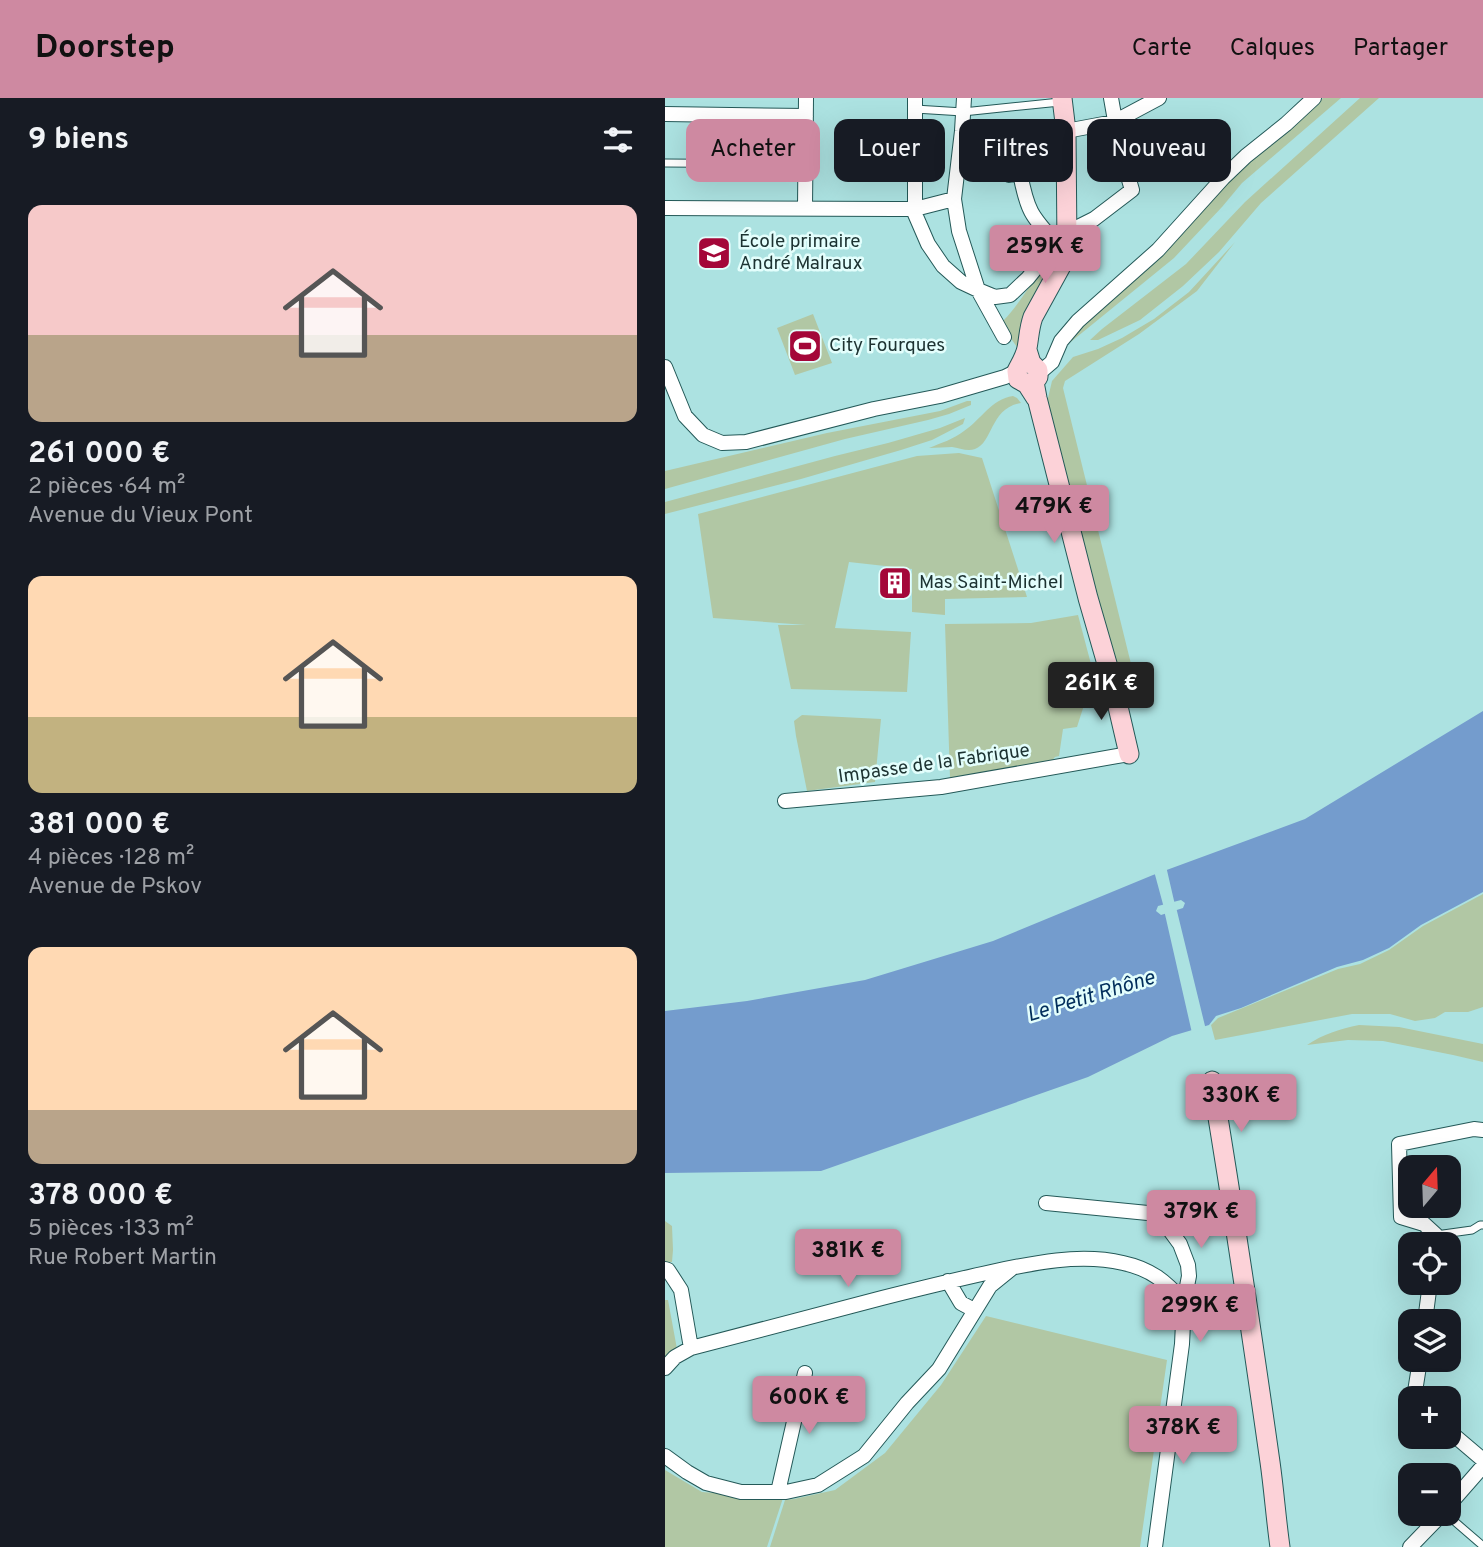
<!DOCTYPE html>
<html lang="fr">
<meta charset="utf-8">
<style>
body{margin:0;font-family:Overpass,sans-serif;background:#242831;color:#f1f3f6;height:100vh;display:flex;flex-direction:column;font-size:26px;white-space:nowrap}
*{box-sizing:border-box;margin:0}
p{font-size:23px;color:#9ea1a6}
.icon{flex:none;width:38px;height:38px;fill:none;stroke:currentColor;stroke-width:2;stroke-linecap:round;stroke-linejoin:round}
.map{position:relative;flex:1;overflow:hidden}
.drawer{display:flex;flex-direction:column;background:#171b24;width:665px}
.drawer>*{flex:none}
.hud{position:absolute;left:21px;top:21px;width:665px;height:63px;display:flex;gap:14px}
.needle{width:46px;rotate:19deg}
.fabs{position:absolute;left:733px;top:1057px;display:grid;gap:14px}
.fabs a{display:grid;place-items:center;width:63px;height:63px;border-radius:14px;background:#171b24;box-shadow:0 7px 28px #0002;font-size:35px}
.price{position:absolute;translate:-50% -60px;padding:0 16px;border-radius:7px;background:#ce89a1;color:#111;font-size:23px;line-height:46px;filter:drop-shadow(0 2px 4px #0008)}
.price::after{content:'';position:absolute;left:50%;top:42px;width:21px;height:16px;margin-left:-10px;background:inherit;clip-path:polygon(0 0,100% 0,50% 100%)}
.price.current{background:#222;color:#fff}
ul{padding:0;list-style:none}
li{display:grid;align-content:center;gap:14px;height:371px;padding:0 28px}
li span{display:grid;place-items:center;height:217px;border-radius:14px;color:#555}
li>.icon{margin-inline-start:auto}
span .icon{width:126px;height:126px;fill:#fffc;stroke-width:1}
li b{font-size:30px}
h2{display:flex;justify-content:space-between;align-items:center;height:84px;padding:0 28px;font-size:30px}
.tag{padding:0 24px;border-radius:14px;background:#171b24;box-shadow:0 7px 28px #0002;font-size:24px;line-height:63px}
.tag.current{background:#ce89a1;color:#111}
header{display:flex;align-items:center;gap:42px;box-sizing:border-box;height:98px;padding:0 35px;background:#ce89a1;color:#111}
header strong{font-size:33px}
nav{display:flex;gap:38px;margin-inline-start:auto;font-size:24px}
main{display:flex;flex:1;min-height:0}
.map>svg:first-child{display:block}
</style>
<header>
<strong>Doorstep</strong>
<nav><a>Carte</a><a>Calques</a><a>Partager</a></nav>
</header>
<main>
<section class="drawer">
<h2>9 biens<svg class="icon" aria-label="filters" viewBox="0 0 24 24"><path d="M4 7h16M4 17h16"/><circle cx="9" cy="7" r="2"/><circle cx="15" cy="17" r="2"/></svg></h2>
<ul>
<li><span style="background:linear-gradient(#f6c9c9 60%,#b9a48a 0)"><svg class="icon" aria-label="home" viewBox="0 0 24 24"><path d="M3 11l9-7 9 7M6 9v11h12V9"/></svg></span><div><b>261 000 €</b><p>2 pièces · 64 m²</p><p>Avenue du Vieux Pont</p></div></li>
<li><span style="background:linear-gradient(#ffd9b3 65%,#c2b280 0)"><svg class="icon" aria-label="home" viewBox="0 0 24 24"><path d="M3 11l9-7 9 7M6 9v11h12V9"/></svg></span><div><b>381 000 €</b><p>4 pièces · 128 m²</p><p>Avenue de Pskov</p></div></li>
<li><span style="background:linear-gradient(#ffd9b3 75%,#b9a48a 0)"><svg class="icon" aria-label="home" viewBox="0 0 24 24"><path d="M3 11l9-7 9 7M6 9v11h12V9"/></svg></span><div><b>378 000 €</b><p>5 pièces · 133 m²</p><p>Rue Robert Martin</p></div></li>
</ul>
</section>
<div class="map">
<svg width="818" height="1449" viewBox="0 0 818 1449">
<rect width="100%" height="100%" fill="#ace2e1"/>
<path fill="#b1c7a4" d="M658,0H676L577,85L557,109L509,160L402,247V244L566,80L595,54L620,35Z
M695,0H714L596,105L554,154L518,188L475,222L433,242H425L437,231L521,166L580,104Z
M570,144L532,193L474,236L400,283L398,290L468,574L474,582L464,590L458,586L454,578L380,302L383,300L387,283L408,259L433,251L457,240L489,221L524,194Z
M374,176L379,178L372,195L357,248L352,249L339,231L338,223C352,209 361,192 374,176Z
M148,216L167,265L130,277L112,230Z
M348,298L352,300L356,305C325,310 328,345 310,351C303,354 294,350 287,349C280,349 272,350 264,350C276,345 289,341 299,333C316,322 326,301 348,298Z
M302,303H306V307L284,316L263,322L180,341L0,391V373L162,335L275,313Z
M300,320L298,326L267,342L236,352L136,381L0,416V404L170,358L223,345L275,330Z
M294,355L317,360L362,499L280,501V517L247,514V471L184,464L170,530L246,534L242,594L126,591L113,527H141L48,520L33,416L252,358Z
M413,517L431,585L437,589L442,603L420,604L412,629L398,631L394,658L390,659L383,667L285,680L280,526L366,525Z
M137,617L216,621L210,684L142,693L131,638L129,623Z
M818,796V909L803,914H780L770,920L750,923L725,916H687L550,942L546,927L553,920L673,871L695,866L724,852L758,828Z
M694,927L734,929L818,946V964L788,957L718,943L683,942L642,947C658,936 675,931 694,927Z
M0,1123L7,1128L8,1152L7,1164H0Z
M0,1202H3L12,1251L0,1261Z
M321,1218L502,1262L475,1449H105L120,1402L129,1401L170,1392L220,1355L276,1287Z
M0,1372L37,1394L118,1400L102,1449H0Z"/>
<path fill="#749ccd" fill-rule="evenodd" d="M818,613V794L756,827L724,850L698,862L672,869L576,910L551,918L544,927L507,938L423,979L156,1073L0,1075V913L82,903L200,882L328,843L488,777L640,721ZM516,802L520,805L518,810L496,817L491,813L493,808Z"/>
<path fill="#ace2e1" d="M501,768L510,807L499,810L489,773Z
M511,809L541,932L527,935L499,812Z"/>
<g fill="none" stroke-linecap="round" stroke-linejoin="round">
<g stroke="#245958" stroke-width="9">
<path id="lane" d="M250,11L298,14L395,4
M0,65L140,66
M771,1137L807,1132L815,1127H818
M781,1416L818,1448"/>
</g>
<g stroke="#245958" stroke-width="16">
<path id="street" d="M250,0V116L263,146L278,168L296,184L313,192L330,199L345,197L363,180L391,145L403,134L429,121L467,92L455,51L446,0
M299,0L297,33L289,101L294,133L313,192L339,239
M0,16L141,18
M401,33L449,24L494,0
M344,77L355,75C362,112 366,118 391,145
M0,110L232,111H250L289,101
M140,110L141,0
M0,269L20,318L38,337L57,345L81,344L209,311L275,298L340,279L352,273
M373,276L387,264L396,243L413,223L493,152L558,80L581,58L621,26L649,0
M120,703L276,689L464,656
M381,1105L493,1116L515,1146L523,1167L524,1178L519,1204L517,1246L490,1449
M770,1146L771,1137L759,1126L736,1119L734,1046L809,1031L818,1032
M0,1171L3,1172L16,1192L26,1250
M283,1183L296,1205L309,1212
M760,1223L765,1185
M0,1270L10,1259L26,1250C89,1233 153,1217 217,1200C253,1191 289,1182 326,1174C368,1165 415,1155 458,1165C486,1171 500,1183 519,1204
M749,1300L755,1262
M784,1333L818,1362
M0,1358L22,1374L41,1385L76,1394H121L153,1387L199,1358L242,1305L274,1271L325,1188L346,1171
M113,1394L140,1275
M784,1407L818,1368
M745,1449L777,1416"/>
</g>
<g stroke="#245958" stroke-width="21">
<path id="secondary" d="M362,252L366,265L373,272V279L369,284L372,300L423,500L447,583L464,656
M371,300L362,286L353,281L352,273C356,265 360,259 362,250C364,240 364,230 368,219L401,159L402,150L401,33L397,0
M547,983C568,1110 587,1237 605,1364C609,1392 611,1421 615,1449"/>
</g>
<use href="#lane" stroke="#fff" stroke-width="7"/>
<use href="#street" stroke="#fff" stroke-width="14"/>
<use href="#secondary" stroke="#fcd2d8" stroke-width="19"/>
</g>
<defs>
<g id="school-square" transform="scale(1.75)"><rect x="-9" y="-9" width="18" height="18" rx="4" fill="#a40739" stroke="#e3fefc"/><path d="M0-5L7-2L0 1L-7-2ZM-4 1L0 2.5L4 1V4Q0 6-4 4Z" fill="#fff"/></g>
<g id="stadium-square" transform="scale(1.75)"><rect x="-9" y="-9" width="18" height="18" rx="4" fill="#a40739" stroke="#e3fefc"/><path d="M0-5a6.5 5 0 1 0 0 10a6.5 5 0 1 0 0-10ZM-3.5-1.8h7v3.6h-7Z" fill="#fff"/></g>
<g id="building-square" transform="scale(1.75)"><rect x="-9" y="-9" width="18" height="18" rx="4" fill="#a40739" stroke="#e3fefc"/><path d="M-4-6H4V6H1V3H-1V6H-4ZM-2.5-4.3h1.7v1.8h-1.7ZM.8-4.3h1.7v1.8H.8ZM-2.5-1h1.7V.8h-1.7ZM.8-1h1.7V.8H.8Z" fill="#fff"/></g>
</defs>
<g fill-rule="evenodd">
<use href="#school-square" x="49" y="155"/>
<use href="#stadium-square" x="140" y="248"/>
<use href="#building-square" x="230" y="485"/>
</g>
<g text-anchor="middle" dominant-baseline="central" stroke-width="5" stroke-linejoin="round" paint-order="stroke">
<g font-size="19" fill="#1c3231" stroke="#e3fefc" text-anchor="start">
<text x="74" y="144">École primaire<tspan x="74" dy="22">André Malraux</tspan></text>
<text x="164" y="248">City Fourques</text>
<text x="254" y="485">Mas Saint-Michel</text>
</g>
<g font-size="19" fill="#1c3231" stroke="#e3fefc">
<text transform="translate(269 666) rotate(-8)">Impasse de la Fabrique</text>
</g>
<g font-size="21" font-style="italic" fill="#022e5b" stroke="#e3fefc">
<text transform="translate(426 899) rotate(-17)">Le Petit Rhône</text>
</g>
</g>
</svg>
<div class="fabs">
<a><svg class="needle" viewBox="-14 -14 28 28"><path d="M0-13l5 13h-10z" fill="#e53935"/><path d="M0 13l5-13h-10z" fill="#9ea1a6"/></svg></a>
<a><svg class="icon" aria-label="locate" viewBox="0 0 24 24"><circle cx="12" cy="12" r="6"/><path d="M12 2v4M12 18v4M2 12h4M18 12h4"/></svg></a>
<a><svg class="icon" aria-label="layers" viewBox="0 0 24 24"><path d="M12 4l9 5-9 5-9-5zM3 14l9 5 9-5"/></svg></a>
<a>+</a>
<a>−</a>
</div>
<b class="price" style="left:380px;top:187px">259K €</b>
<b class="price" style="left:389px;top:447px">479K €</b>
<b class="price current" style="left:436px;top:624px">261K €</b>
<b class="price" style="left:576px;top:1036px">330K €</b>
<b class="price" style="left:536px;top:1152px">379K €</b>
<b class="price" style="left:183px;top:1191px">381K €</b>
<b class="price" style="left:535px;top:1246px">299K €</b>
<b class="price" style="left:144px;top:1338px">600K €</b>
<b class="price" style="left:518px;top:1368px">378K €</b>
<div class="hud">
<a class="tag current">Acheter</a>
<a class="tag">Louer</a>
<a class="tag">Filtres</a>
<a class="tag">Nouveau</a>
</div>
</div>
</main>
